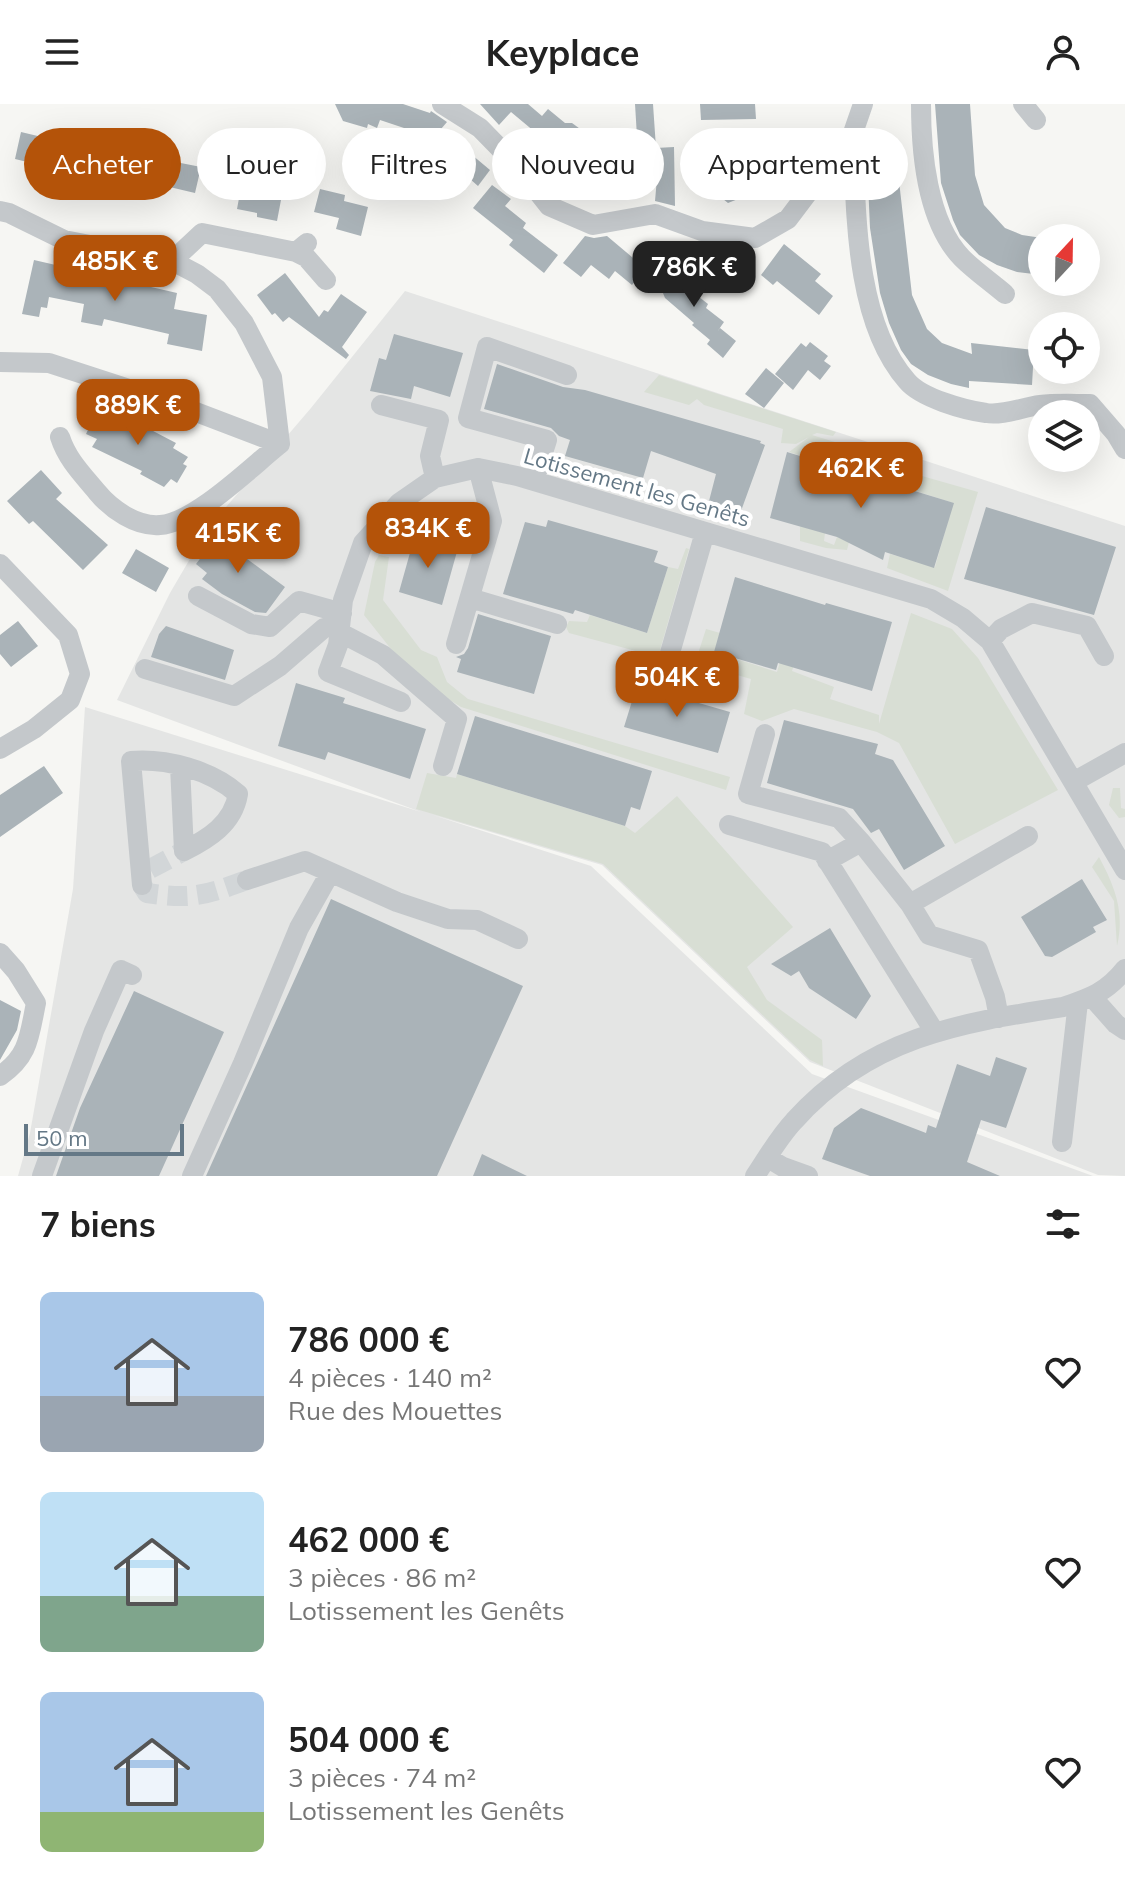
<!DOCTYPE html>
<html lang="fr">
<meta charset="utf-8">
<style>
body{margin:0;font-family:Mulish,sans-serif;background:#f6f6f6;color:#222;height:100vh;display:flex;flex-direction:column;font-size:30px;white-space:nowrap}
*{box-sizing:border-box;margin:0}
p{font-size:26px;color:#767676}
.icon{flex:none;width:44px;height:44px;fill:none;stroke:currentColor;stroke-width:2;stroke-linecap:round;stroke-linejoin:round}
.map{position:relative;height:1072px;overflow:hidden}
.details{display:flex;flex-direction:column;background:#fff;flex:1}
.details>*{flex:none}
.guide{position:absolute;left:24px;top:24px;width:1078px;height:72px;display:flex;gap:16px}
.needle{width:52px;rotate:22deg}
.tools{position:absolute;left:1028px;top:120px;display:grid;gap:16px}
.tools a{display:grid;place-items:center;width:72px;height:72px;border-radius:50%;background:#fff;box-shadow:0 8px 32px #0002;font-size:40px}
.scale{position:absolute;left:24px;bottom:20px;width:160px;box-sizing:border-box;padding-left:8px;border:4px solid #647886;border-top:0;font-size:22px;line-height:28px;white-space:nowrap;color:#647886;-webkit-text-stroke:6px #fff;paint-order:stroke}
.price{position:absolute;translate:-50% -68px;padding:0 18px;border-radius:16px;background:#b45309;color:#fff;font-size:26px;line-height:52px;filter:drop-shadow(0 2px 4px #0008)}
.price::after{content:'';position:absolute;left:50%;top:48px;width:24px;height:18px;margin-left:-12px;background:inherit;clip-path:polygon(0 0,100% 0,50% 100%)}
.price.current{background:#222;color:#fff}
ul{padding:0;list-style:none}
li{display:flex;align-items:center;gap:24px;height:200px;padding:0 40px}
li span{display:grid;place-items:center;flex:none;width:224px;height:160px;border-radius:12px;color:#555}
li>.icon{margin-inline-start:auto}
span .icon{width:96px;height:96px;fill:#fffc;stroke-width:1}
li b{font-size:34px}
h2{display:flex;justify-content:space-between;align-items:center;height:96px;padding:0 40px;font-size:34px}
.chip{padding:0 28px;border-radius:36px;background:#fff;box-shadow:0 8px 32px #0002;font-size:28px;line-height:72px}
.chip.current{background:#b45309;color:#fff}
header{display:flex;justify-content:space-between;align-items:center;height:104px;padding:0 40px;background:#fff;font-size:36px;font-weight:700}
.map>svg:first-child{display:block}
</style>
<header><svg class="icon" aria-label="menu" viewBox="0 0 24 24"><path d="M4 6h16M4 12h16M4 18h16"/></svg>Keyplace<svg class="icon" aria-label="person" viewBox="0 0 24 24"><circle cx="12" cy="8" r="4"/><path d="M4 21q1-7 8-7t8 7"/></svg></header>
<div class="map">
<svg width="1125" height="1072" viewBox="0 0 1125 1072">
<rect width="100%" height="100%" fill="#f6f6f3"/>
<path fill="#e4e5e4" d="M405,187L1125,422V1072L1098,1071L810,958L602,761L433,711L591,762L812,970L1093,1072H18L30,1029L73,785L85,603L421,708L117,596L170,489L208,424L311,304Z"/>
<path fill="#d8ded4" d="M659,271L836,328L833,332L817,329L812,331L874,350L866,379L858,370L789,348L809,333L796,340L781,339L783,325L704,301L697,295L689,301L644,288Z
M901,366L978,388L948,487L887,464L890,450L935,463L953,399L885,377Z
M800,422L825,429L824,437L834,441L837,433L849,438L847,446L826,444L800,437Z
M686,444L689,445L658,553L569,529L566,523L569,517L587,518L590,511L647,529L668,463L678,465Z
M379,451L389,453L383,496L421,546L437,553L447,578L468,595L730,673L726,686L461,603L424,580L395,550L364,511L375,458Z
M911,509L952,525L978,554L1058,686L955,740L899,639L877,628L794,605L762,617L744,610L751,575L695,559L706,525L720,529L715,548L777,568L793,514L807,519L792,567L834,583L830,595L879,611V620Z
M427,669L456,674L457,670L625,722L635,729L677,692L793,823L747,863L767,896L822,936L823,962L810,956L603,760L416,705Z
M1113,684H1120L1121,704L1125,705V713L1119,714L1109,701Z
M1099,753C1115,783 1125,808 1117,842L1114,797L1092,763Z"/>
<path fill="#aab3b8" d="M335,0H403L430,9L431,7L447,18L441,25L490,66L478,82L455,62L447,72L417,46L428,32L380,16L377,24L368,20L367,24L343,17Z
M480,0H528L542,12L548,5L565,19H572L587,30L571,52L599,51L583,71L551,46L553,43L511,8L499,21Z
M635,0H653L656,44L674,43L675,102L655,97L657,74L619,75L618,50L638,49Z
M700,0H755L756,15L701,16Z
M935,0H970L975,71L984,101L1005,124L1022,131L1042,134V171L1017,168L997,161L979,151L960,131L953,116L941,79Z
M21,28L67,39L60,66L15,55Z
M115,46L201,63L195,89L140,76L137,92L98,84L103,60L111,62Z
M706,59L725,73L728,70L747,84L738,95L728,99L713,87L710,92L692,77Z
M253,69L285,75L277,117L257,113V109L237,105L242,78L251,80Z
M899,77L912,191L927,225L942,239L972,250L971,239L1034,246L1032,281L969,277V284L951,280L928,271L911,260L901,246L889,219L880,189L870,124L868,79Z
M492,81L511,95L505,102L526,119L523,124L558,151L544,169L509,141L513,136L473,104Z
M320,85L345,91L344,97L368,103L361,132L336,125L339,114L314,108Z
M585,132L594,134L607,132L645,164L632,181L615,167L609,175L591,161L581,173L563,159Z
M784,140L821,170L815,177L833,192L819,211L777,177L773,181L761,171Z
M648,152L668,168L670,165L683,175L680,178L708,200L706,204L724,218L717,228L720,224L736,237L723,254L707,240L710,236L692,221L694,219L665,194Z
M34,156L177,189L174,205L207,211L202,247L167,240L169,230L104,215L102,222L81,218L84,200L49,193L47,204L41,203L39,213L22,210Z
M285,169L319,213L324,206L328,208L341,190L367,208L342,243L349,251L346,255L289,213L283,218L275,209L272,211L257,191Z
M394,230L463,249L450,293L414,282L411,295L370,287L379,254L386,256Z
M810,238L828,252L824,257L831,262L820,276L808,266L793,286L775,270L801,239L806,243Z
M497,260L563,283L585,286L761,337L760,339L765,341L741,407L709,397L716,370L651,347L643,374L565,352L570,336L559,332L551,324L484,305Z
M766,264L784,279L764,304L745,290Z
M111,305L176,339L173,344L188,353L183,360L187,362L177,379L171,375L164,383L140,370L142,367L92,343L97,335L86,330L97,307L107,312Z
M787,348L954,399L934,464L885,448L883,456L837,433L770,414Z
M41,366L62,389L56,395L108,441L83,466L33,417L29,420L7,397Z
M986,403L1116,443L1094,511L964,475Z
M548,416L658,447L654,458L668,463L647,529L575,506L573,510L503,490L525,418L546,423Z
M222,426L247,444L243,452L285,483L266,509L255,508L222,490L202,475L207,469L196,460Z
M415,431L458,444L442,501L399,488Z
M136,445L169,464L156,488L122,469Z
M735,473L825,501L826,499L892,518L872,587L778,559L776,566L714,548Z
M478,510L551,532L534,590L457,568L461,555L456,553L464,550L468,544Z
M18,517L38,542L11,563L0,550V531Z
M166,522L234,546L225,576L151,553L159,530Z
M296,579L345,594L343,599L426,625L410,675L328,648L325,656L278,642Z
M637,581L649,584L657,592L675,591L676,587L693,592L692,597L730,608L718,649L624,623Z
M475,612L652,667L640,706L631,703L625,722L457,670Z
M784,616L878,640L875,650L893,656L945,742L904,766L879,725L871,729L853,705L767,679Z
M44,662L63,689L0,733V691Z
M1082,775L1107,816L1093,823L1096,828L1052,853L1045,852L1021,813Z
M331,795L523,882L437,1072H206Z
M830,824L871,892L856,915L809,884L799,867L791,872L771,860Z
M134,887L224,928L159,1072H56L80,1004Z
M0,896L21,907L17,926L0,956Z
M996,953L1027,964L1006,1024L981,1016L967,1058L1000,1072H870L822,1055L834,1024L861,1004L926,1029L928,1021L936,1024L957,960L990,972Z
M482,1050L527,1072H473Z"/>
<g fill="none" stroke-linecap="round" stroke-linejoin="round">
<path stroke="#d2d6d8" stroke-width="20" stroke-dasharray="20 10" stroke-linecap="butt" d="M150,765L184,747
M142,781L147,789C192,796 206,791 247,776"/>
<path stroke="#c4c8cb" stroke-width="20" d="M442,0L480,24L519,64L549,102L593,121L655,110L702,127L755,134L788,115L853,29L863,0
M921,0C921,47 927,118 962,154C975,167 991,178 1005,190
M1023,0L1036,16
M853,29C856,105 854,217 907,277C921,294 964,306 986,309C1003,312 1023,303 1040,301C1056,299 1073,300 1090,300L1116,330L1125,345
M0,107L9,109L64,136L172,157L197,170L217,185L244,219L272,273L280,340L175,300L49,259L0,258
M296,148L306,153L326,176
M172,157L202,129L296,148L307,139
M381,301L439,316L430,352L435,374
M60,333C67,355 82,370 97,388C111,405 136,423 160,421C195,419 252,362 280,340
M534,377L547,336L468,314L487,243L567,271
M0,460L68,531L80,570L70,596L34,625L0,645
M198,492L251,520L270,523L299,497L342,509
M470,494L557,520
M339,528L383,551L457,615L443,662
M990,537L1001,525L1032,509L1087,522L1104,552
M456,540L492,417L478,364
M145,565L234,592L280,562L324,524L340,521
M661,580L705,428
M401,598L328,568L338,541L343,496L363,439L399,399L435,374L478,364L517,372L931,495L963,514L990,537L1125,766
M765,630L748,690L839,714L861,738
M1075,677L1125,649
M729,721L822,748L934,927
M827,757L861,738L910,800L1028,732
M247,776L305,757L397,798L448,815L477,816L518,835
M142,781L131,657C166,654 211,666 238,690C233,720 208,735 184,747L180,662
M910,800L929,831L978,846L995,893L999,914
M0,849L16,867L36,899C29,933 29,952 0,972
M1092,893L1116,920L1125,926
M1062,1038L1078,898
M768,1054L783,1063L808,1072
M42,1072L94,927L121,866L132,871
M192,1072L243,959L299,824L330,769
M755,1072C767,1054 779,1033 794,1017C868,934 958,919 1063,903C1090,894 1107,888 1125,865"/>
</g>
<g text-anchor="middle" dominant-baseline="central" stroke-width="8" stroke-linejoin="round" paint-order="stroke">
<g font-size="22" fill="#647886" stroke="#fff">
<text transform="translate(637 383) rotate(16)">Lotissement les Genêts</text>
</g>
</g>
</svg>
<div class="tools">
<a><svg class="needle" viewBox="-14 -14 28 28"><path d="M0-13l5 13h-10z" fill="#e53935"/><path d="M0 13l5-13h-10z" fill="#767676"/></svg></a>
<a><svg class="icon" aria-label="locate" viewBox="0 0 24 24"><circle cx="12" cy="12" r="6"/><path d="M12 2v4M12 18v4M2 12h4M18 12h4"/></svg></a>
<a><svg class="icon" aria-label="layers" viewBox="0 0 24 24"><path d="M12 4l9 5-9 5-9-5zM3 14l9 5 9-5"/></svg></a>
</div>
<div class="scale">50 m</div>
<b class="price" style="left:115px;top:199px">485K €</b>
<b class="price current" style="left:694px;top:205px">786K €</b>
<b class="price" style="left:138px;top:343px">889K €</b>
<b class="price" style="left:861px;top:406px">462K €</b>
<b class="price" style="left:428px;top:466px">834K €</b>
<b class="price" style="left:238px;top:471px">415K €</b>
<b class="price" style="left:677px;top:615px">504K €</b>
<div class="guide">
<a class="chip current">Acheter</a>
<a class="chip">Louer</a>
<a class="chip">Filtres</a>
<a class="chip">Nouveau</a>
<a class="chip">Appartement</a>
</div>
</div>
<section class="details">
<h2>7 biens<svg class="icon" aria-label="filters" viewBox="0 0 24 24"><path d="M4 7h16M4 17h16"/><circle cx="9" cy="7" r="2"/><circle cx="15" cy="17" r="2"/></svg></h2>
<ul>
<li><span style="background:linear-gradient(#a9c7e8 65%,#9aa5b1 0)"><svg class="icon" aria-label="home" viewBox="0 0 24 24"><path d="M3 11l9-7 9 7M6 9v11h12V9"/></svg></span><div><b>786 000 €</b><p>4 pièces · 140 m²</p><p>Rue des Mouettes</p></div><svg class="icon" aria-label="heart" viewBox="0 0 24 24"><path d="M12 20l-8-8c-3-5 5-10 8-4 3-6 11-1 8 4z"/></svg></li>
<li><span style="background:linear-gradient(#bfe0f5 65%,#7fa58c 0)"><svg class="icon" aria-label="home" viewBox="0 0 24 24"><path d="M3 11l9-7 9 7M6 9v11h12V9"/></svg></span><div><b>462 000 €</b><p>3 pièces · 86 m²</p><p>Lotissement les Genêts</p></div><svg class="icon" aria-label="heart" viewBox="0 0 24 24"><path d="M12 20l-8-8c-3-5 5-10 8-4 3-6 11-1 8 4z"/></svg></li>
<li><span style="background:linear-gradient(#a9c7e8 75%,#8fb573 0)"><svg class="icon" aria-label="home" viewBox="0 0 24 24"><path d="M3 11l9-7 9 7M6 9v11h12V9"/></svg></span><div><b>504 000 €</b><p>3 pièces · 74 m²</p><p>Lotissement les Genêts</p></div><svg class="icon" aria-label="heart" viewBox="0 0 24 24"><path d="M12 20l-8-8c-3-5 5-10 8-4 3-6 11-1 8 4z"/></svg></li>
</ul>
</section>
